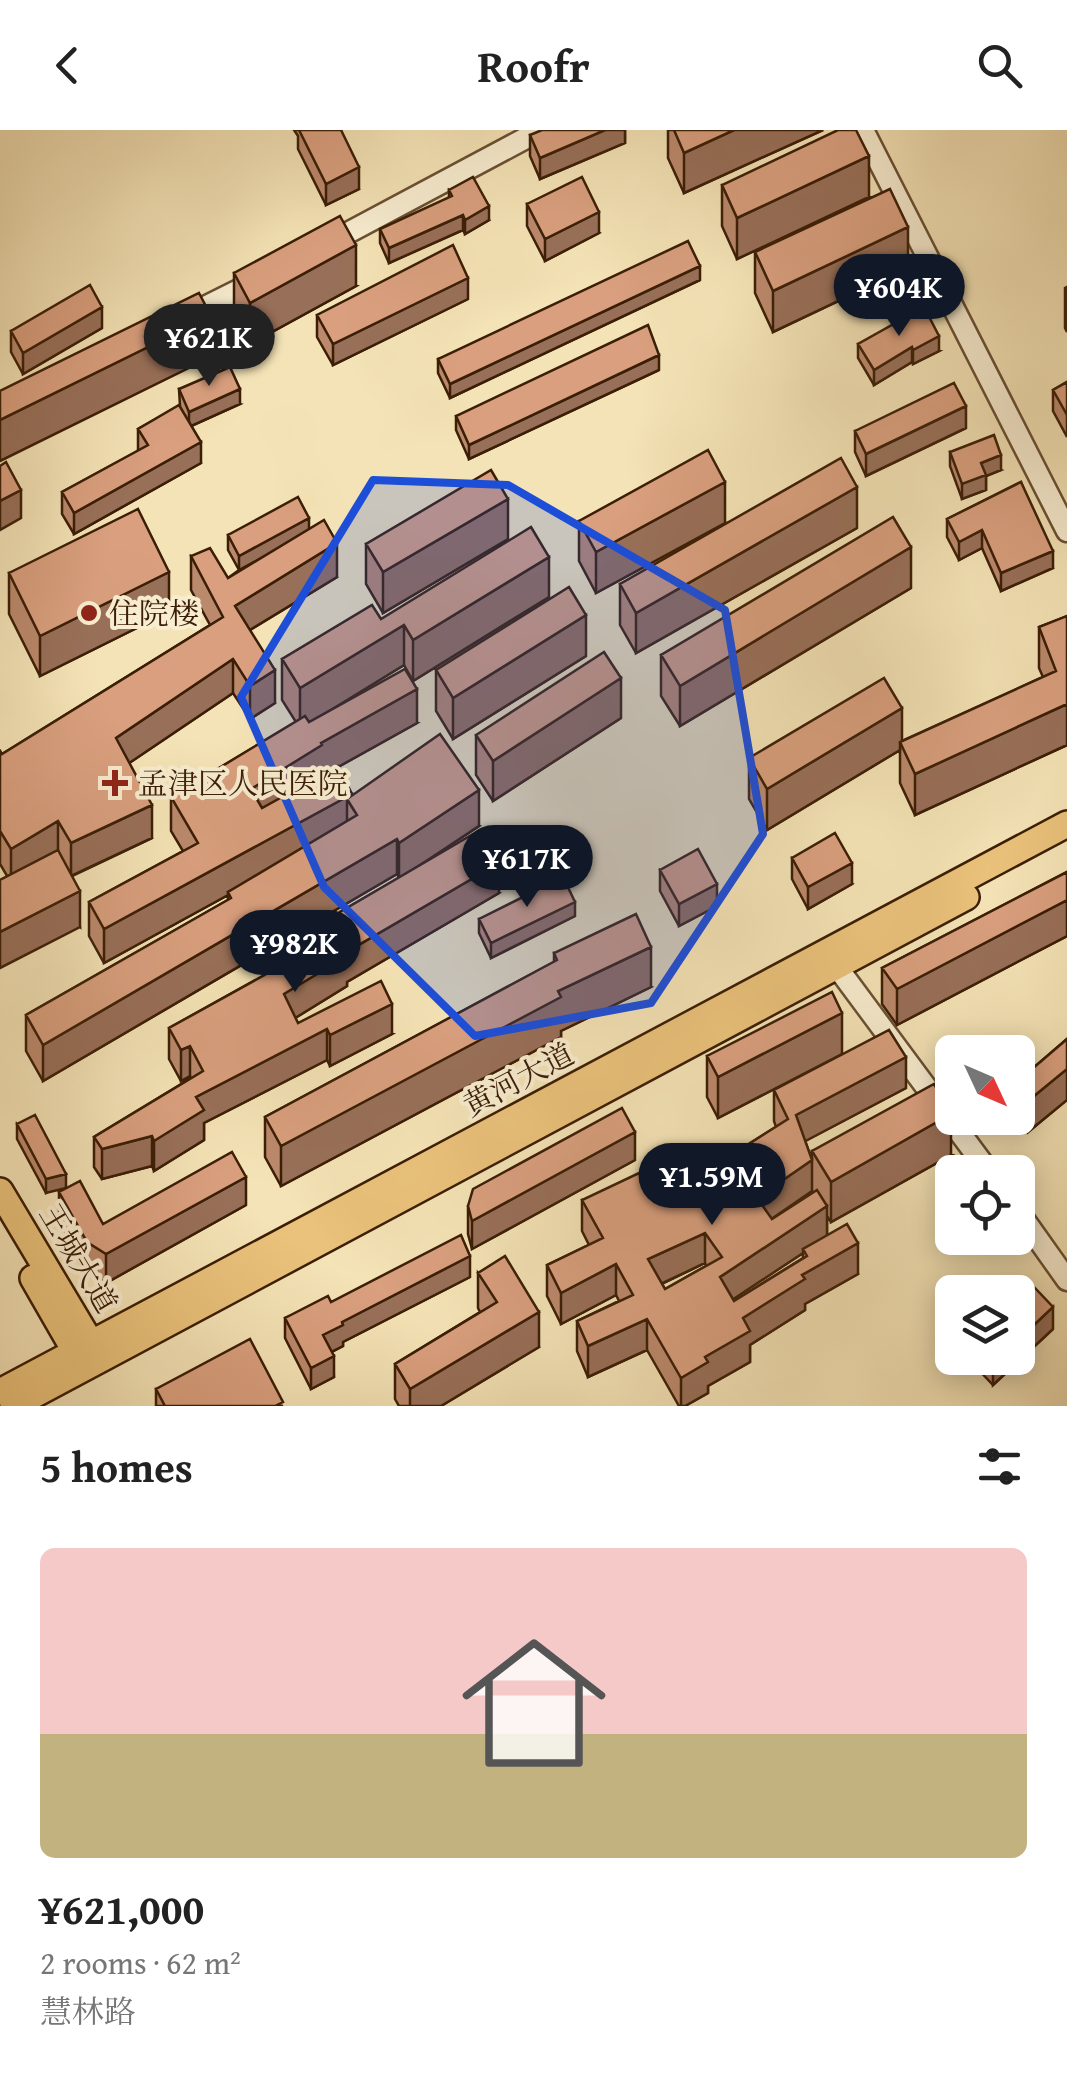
<!DOCTYPE html>
<meta charset="utf-8">
<style>
body{margin:0;font-family:"Gentium Book Plus","Noto Serif SC",serif;background:#f2f2f2;color:#222;height:100vh;display:flex;flex-direction:column;font-size:38px;white-space:nowrap}
*{box-sizing:border-box;margin:0}
p{font-size:32px;color:#767676}
.icon{flex:none;width:55px;height:55px;fill:none;stroke:currentColor;stroke-width:2;stroke-linecap:round;stroke-linejoin:round}
.map{position:relative;height:1276px;overflow:hidden}
.sheet{display:flex;flex-direction:column;background:#fff;flex:1}
.sheet>*{flex:none}
.needle{width:65px;rotate:134deg}
.buttons{position:absolute;left:935px;top:905px;display:grid;gap:20px}
.buttons a{display:grid;place-items:center;width:100px;height:100px;border-radius:15px;background:#fff;box-shadow:0 5px 25px #0003;font-size:50px}
.price{position:absolute;translate:-50% -85px;padding:0 22px;border-radius:35px;background:#111827;color:#fff;font-size:32px;line-height:65px;filter:drop-shadow(0 2px 5px #0008)}
.price::after{content:'';position:absolute;left:50%;top:60px;width:30px;height:22px;margin-left:-15px;background:inherit;clip-path:polygon(0 0,100% 0,50% 100%)}
.price.selected{background:#222;color:#fff}
ul{padding:0;list-style:none}
li{display:grid;align-content:center;gap:20px;height:530px;padding:0 40px}
li span{display:grid;place-items:center;height:310px;border-radius:15px;color:#555}
li>.icon{margin-inline-start:auto}
span .icon{width:180px;height:180px;fill:#fffc;stroke-width:1}
li b{font-size:42px}
h2{display:flex;justify-content:space-between;align-items:center;height:120px;padding:0 40px;font-size:42px}
header{display:flex;justify-content:space-between;align-items:center;height:130px;padding:0 40px;background:#fff;font-size:45px;font-weight:600}
.map>svg:first-child{display:block}
</style>
<header><svg class="icon" aria-label="back" viewBox="0 0 24 24"><path d="M15 5l-7 7 7 7"/></svg>Roofr<svg class="icon" aria-label="search" viewBox="0 0 24 24"><circle cx="10" cy="10" r="6"/><path d="M15 15l6 6"/></svg></header>
<div class="map">
<svg width="1067" height="1276" viewBox="0 0 1067 1276">
<rect width="100%" height="100%" fill="#f4e3b6"/>
<filter id="stains"><feTurbulence type="fractalNoise" baseFrequency=".002" numOctaves="4"/><feColorMatrix values="0 0 0 0 .2 0 0 0 0 .09 0 0 0 0 .02 0 0 0 .5 -.17"/></filter>
<radialGradient id="worn" r=".72"><stop offset=".6" stop-color="#630" stop-opacity="0"/><stop offset="1" stop-color="#630" stop-opacity=".3"/></radialGradient>
<g fill="none" stroke-linecap="round" stroke-linejoin="round">
<g stroke="#694f32" stroke-width="25">
<path id="minor" d="M863,0L1067,401
M327,114L541,0
M185,187L257,151
M837,837L989,1042
M1018,1081L1067,1150"/>
</g>
<g stroke="#3b1e06" stroke-width="30">
<path id="major" d="M0,1061L98,1225
M33,1148L83,1235
M0,1262L1067,694
M13,1276L966,767"/>
</g>
<use href="#minor" stroke="#f8edd0" stroke-width="20"/>
<use href="#major" stroke="#eac27b" stroke-width="25"/>
</g>
<path fill="#bb896c" stroke="#3b1e06" stroke-width="2.5" fill-rule="evenodd" d="M294,0H341L359,59L326,75L298,19V6Z
M625,0V13L540,49L530,26V5Z
M668,0H823L684,63L668,28Z
M722,55L869,67L737,129L722,96Z
M449,60L489,90L465,104L463,100L389,133L380,113V99L449,68Z
M527,74L599,103L545,131L527,96Z
M755,122L908,138L773,202L755,163Z
M234,143L356,156L250,214L234,184Z
M700,150L450,268L438,243V229Z
M1067,157V202L1065,198V158Z
M468,169L333,235L317,207V185Z
M102,198L23,244L11,222V201Z
M858,214L939,221L913,234L912,232L874,255L858,228Z
M659,240L469,329L456,300V286Z
M1067,252V307L1053,281V260Z
M179,259L240,274L191,296L201,333L74,404L62,384V362L138,321V299L180,276Z
M966,298L866,346L855,322V301Z
M950,322L1001,340L986,346V360L962,369L950,336Z
M1021,352L1053,438L1001,461L982,418L959,430L947,407V389Z
M579,391L725,393L596,463L579,431Z
M309,398L337,447L250,500L275,573L250,589L233,563L129,633L152,708L72,746L80,797L7,746L0,734V621L2,624L210,495L191,460V426L228,448L239,440L228,420V405Z
M857,398L636,523L620,495V454Z
M508,409L383,483L366,454V414Z
M9,443L169,482L40,546L9,484Z
M911,458L680,596L661,566V525Z
M549,467L413,551L404,535L330,580L417,593L338,637L352,666L479,696L415,738L499,763L347,852V856L295,888L298,893L392,904L330,936L327,930L204,993V1010L154,1041L152,1036L102,1049L94,1037V1007L191,948L190,946L181,951L169,929V898L270,842L340,798V782L399,748L397,744L43,951L26,921V885L228,770V765L104,833L89,806V772L183,721L171,701V667L296,592L282,570V529L381,489Z
M1067,486V615L915,685L900,653V620L767,700L749,669V628L902,611L1043,547L1039,538V497Z
M586,526L453,609L436,581V540Z
M621,588L493,671L476,645V605Z
M792,728L852,754L808,779L792,749Z
M660,740L717,776L679,796L660,761Z
M1067,742V806L897,895L882,874V838Z
M575,786L491,828L479,803V789Z
M554,823L651,857L561,901V907L281,1056L265,1027V987L554,832Z
M1067,909V970L1028,1002L1015,988H1018V951Z
M842,924L718,988L707,967V926Z
M906,958L805,1011L812,1030V1021L951,1025L831,1092L827,1086V1105L858,1144L805,1174V1180L750,1215V1232L708,1256V1263L685,1276H679L647,1220L588,1247L577,1221V1191L619,1171L616,1165L561,1194L547,1166V1135L589,1115L582,1101V1070L670,1064L776,997L774,991V960ZM812,1061L813,1063L772,1089ZM803,1123V1128L734,1171L732,1169ZM705,1133L706,1136L665,1159L662,1154Z
M17,994L66,1044L46,1063L17,1009Z
M635,1030L472,1119L468,1104V1076Z
M59,1062L103,1094L246,1075L106,1153L87,1141L59,1091Z
M478,1143L539,1217L441,1276H399L395,1269V1234L480,1182L478,1178Z
M470,1147L343,1212V1216L332,1222L334,1247L311,1259L285,1208V1188L331,1172Z
M1053,1199L993,1255L975,1236V1228H1018Z
M156,1259L283,1276H156Z"/>
<path fill="#986f58" stroke="#3b1e06" stroke-width="2.5" d="M605,0H625V13L540,49V28Z
M734,0H823L684,63V23Z
M869,26V67L737,129V88Z
M359,37V59L326,75V54Z
M489,76V90L465,104V90Z
M599,82V103L545,131V109Z
M463,85V100L389,133V118Z
M908,97V138L773,202V161Z
M356,115V156L250,214V173Z
M700,136V150L450,268V254Z
M468,148V169L333,235V214Z
M102,177V198L23,244V223Z
M211,186V227L0,331V290Z
M939,206V221L913,234V220Z
M912,217V232L874,255V240Z
M659,225V240L469,329V315Z
M240,259V274L189,297V282Z
M966,276V298L866,346V324Z
M201,312V333L74,404V383Z
M1001,325V340L986,346V360L962,369V354L981,333Z
M725,352V393L596,463V422Z
M857,357V398L636,523V483Z
M21,360V388L0,400V371Z
M508,369V409L383,483V442Z
M309,388V403L239,440V426Z
M982,400V418L959,430V412Z
M337,413V447L235,509V476Z
M911,417V458L680,596V556Z
M1053,421V438L1001,461V443Z
M549,427V467L413,551V510Z
M169,442V482L40,546V506Z
M586,485V526L453,609V568Z
M404,495V535L300,599V558Z
M233,529V563L116,642V608Z
M275,540V573L250,589V556Z
M621,548V588L493,671V631Z
M417,559V593L322,646L251,692V659L321,613Z
M1067,574V615L915,685V644Z
M902,578V616L900,612V620L767,700V659Z
M479,660V696L399,749V713Z
M352,664V677L347,669V700L228,762V765L104,833V799Z
M152,675V708L71,746V713Z
M58,691V724L11,753V719Z
M397,709V744L43,951V915Z
M499,733V763L347,852V856L284,895V864L345,823Z
M852,733V754L808,779V757Z
M717,754V776L679,796V774Z
M80,761V797L0,838V802Z
M1067,770V806L897,895V859Z
M575,772V786L491,828V813Z
M651,817V857L561,901V907L281,1056V1016L558,861Z
M392,874V904L330,936V905Z
M842,883V924L718,988V947Z
M327,899V930L204,993V1010L154,1041V1011L196,967Z
M190,916V946L181,951V920Z
M906,927V958L796,1016V985Z
M1067,939V970L1028,1002V971Z
M951,984V1025L831,1092V1052Z
M635,1002V1030L472,1119V1091Z
M152,1006V1036L102,1049V1019Z
M812,1030V1061L757,1099V1068Z
M66,1044V1058L46,1063V1049Z
M246,1047V1075L106,1153V1124Z
M827,1076V1107L803,1119V1123L720,1178V1147Z
M705,1103V1133L648,1160V1129Z
M858,1113V1144L805,1174V1180L750,1215V1232L708,1256V1263L685,1276H681V1248L705,1227L743,1188L802,1145Z
M470,1126V1147L343,1212V1216L323,1226V1205L342,1192Z
M616,1134V1165L561,1194V1163Z
M1053,1177V1199L993,1255V1233L999,1228H1018V1210Z
M539,1182V1217L441,1276H410V1259Z
M647,1189V1220L588,1247V1216Z
M334,1226V1247L311,1259V1238Z"/>
<path fill="#d99f7e" stroke="#3b1e06" stroke-width="2.5" fill-rule="evenodd" d="M299,0H341L359,37L326,54Z
M542,0H605L540,28L530,5Z
M674,0H734L684,23Z
M838,0H856L869,26L737,88L722,55Z
M473,47L489,76L465,90L463,85L389,118L380,99L452,66L449,60Z
M582,47L599,82L545,109L527,74Z
M890,59L908,97L773,161L755,122Z
M340,86L356,115L250,173L234,143Z
M688,111L700,136L450,254L438,229Z
M453,115L468,148L333,214L317,185Z
M90,155L102,177L23,223L11,201Z
M199,163L211,186L0,290V261Z
M924,177L939,206L913,220L912,217L874,240L858,214Z
M648,195L659,225L469,315L456,286Z
M230,237L240,259L189,282L179,259Z
M1067,252V285L1053,260Z
M954,253L966,276L866,324L855,301Z
M179,275L201,312L74,383L62,362L148,315L138,299Z
M994,305L1001,325L981,333L986,345L962,354L950,322Z
M708,320L725,352L596,422L579,391Z
M841,328L857,357L636,483L620,454Z
M6,332L21,360L0,371V336Z
M491,340L508,369L383,442L366,414Z
M1021,352L1053,421L1001,443L982,400L959,412L947,389Z
M298,367L309,388L239,426L228,405Z
M138,379L169,442L40,506L9,443Z
M893,387L911,417L680,556L661,525Z
M324,390L337,413L235,476L275,540L250,556L233,529L116,608L152,675L71,713L58,691L11,719L0,701V621L2,624L223,487L191,426L210,418L228,448Z
M531,397L549,427L413,510L404,495L300,558L282,529L372,475L381,489Z
M569,457L586,485L453,568L436,540Z
M1067,486V574L915,644L900,612L1056,541L1039,497Z
M604,522L621,548L493,631L476,605Z
M405,539L417,559L321,613L322,615L251,659L262,678L338,636L352,664L104,799L89,772L198,713L171,667L305,586L309,592Z
M884,548L902,578L767,659L749,628Z
M440,604L479,660L399,713L397,709L43,915L26,885L231,768L228,762L357,685L347,669Z
M480,700L499,733L345,823L347,826L284,864L298,893L381,851L392,874L330,905L327,899L196,967L204,980L154,1011L152,1006L102,1019L94,1007L203,941L190,916L181,920L169,898L270,842L347,794L340,782Z
M835,703L852,733L808,757L792,728Z
M698,719L717,754L679,774L660,740Z
M58,720L80,761L0,802V750Z
M1067,742V770L897,859L882,838Z
M563,747L575,772L491,813L479,789Z
M636,784L651,817L558,861L561,867L281,1016L265,987L557,830L554,823Z
M832,862L842,883L718,947L707,926Z
M889,900L906,927L796,985L812,1030L757,1068L772,1089L817,1060L827,1076L720,1147L734,1171L807,1126L803,1119L847,1094L858,1113L802,1145L805,1149L743,1188L750,1201L705,1227L708,1232L681,1248L647,1189L588,1216L577,1191L633,1165L616,1134L561,1163L547,1135L603,1108L582,1070L656,1035L670,1064L788,989L774,960ZM705,1103L722,1127L665,1159L648,1129Z
M1067,909V939L1028,971L1018,959V951Z
M934,954L951,984L831,1052L812,1021Z
M622,978L635,1002L472,1091L468,1076L473,1059Z
M35,985L66,1044L46,1049L17,994Z
M232,1022L246,1047L106,1124L87,1112L59,1062L80,1051L103,1094Z
M461,1105L470,1126L342,1192L343,1195L323,1205L334,1226L311,1238L285,1188L328,1166L331,1172Z
M505,1126L539,1182L410,1259L395,1234L497,1172L478,1143Z
M1035,1158L1053,1177L1018,1210V1175Z
M250,1209L283,1272L275,1276H165L156,1259Z
M987,1228H999L993,1233Z"/>
<path fill="#1d4ed8" fill-opacity="0.2" stroke="#1d4ed8" stroke-width="8" stroke-linejoin="round" d="M373,350L508,355L725,480L763,704L651,873L475,906L324,757L241,567Z"/>
<g fill="#8f2418" stroke="#f8edd0" stroke-width="4">
<circle cx="89" cy="483" r="10"/>
<path d="M110 638h10v10h10v10h-10v10h-10v-10h-10v-10h10z"/>
</g>
<g text-anchor="middle" dominant-baseline="central" stroke-width="8" stroke-linejoin="round" paint-order="stroke">
<g font-size="30" fill="#3b1e06" stroke="#f8edd0" text-anchor="start">
<text x="109" y="483">住院楼</text>
<text x="138" y="653">孟津区人民医院</text>
</g>
<g font-size="30" fill="#3b1e06" stroke="#f8edd0">
<text transform="translate(518 949) rotate(-28)">黄河大道</text>
<text transform="translate(79 1128) rotate(59)">王城大道</text>
</g>
</g>
<rect width="100%" height="100%" filter="url(#stains)"/>
<rect width="100%" height="100%" fill="url(#worn)"/>
</svg>
<div class="buttons">
<a><svg class="needle" viewBox="-14 -14 28 28"><path d="M0-13l5 13h-10z" fill="#e53935"/><path d="M0 13l5-13h-10z" fill="#767676"/></svg></a>
<a><svg class="icon" aria-label="locate" viewBox="0 0 24 24"><circle cx="12" cy="12" r="6"/><path d="M12 2v4M12 18v4M2 12h4M18 12h4"/></svg></a>
<a><svg class="icon" aria-label="layers" viewBox="0 0 24 24"><path d="M12 4l9 5-9 5-9-5zM3 14l9 5 9-5"/></svg></a>
</div>
<b class="price" style="left:899px;top:209px">¥604K</b>
<b class="price selected" style="left:209px;top:259px">¥621K</b>
<b class="price" style="left:527px;top:780px">¥617K</b>
<b class="price" style="left:295px;top:865px">¥982K</b>
<b class="price" style="left:712px;top:1098px">¥1.59M</b>
</div>
<section class="sheet">
<h2>5 homes<svg class="icon" aria-label="filters" viewBox="0 0 24 24"><path d="M4 7h16M4 17h16"/><circle cx="9" cy="7" r="2"/><circle cx="15" cy="17" r="2"/></svg></h2>
<ul>
<li><span style="background:linear-gradient(#f6c9c9 60%,#c2b280 0)"><svg class="icon" aria-label="home" viewBox="0 0 24 24"><path d="M3 11l9-7 9 7M6 9v11h12V9"/></svg></span><div><b>¥621,000</b><p>2 rooms · 62 m²</p><p>慧林路</p></div></li>
</ul>
</section>
